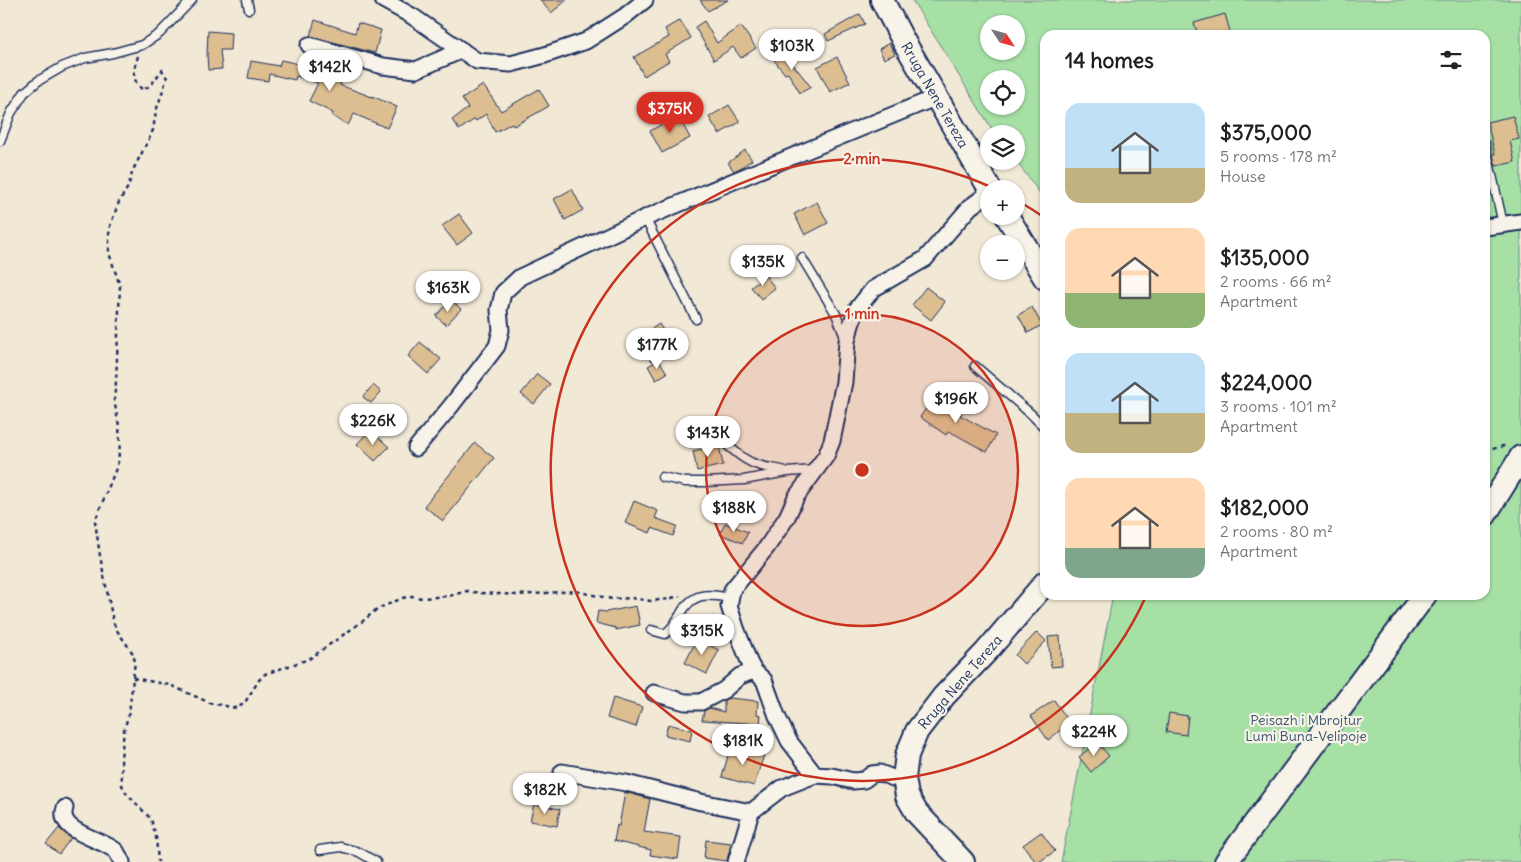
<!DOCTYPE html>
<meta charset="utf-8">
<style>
body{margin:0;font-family:Delius,sans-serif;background:#f6f6f6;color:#202124;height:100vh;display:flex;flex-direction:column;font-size:19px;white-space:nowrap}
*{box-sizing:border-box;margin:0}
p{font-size:16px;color:#757577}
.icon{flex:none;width:28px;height:28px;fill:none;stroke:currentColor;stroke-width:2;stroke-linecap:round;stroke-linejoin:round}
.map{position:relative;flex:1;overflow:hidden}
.panel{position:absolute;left:1040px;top:30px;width:450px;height:570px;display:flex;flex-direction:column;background:#fff;border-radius:15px;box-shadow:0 1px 4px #0004}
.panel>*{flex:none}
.needle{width:32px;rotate:126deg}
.tools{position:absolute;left:980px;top:15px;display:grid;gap:10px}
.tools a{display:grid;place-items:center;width:45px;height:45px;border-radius:50%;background:#fff;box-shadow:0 1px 4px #0004;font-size:25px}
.price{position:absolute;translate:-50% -42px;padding:0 11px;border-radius:18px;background:#fff;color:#222;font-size:16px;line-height:32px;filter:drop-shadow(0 1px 2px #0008)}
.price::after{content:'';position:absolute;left:50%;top:30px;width:15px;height:11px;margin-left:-8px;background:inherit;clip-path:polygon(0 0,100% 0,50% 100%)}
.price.current{background:#d93025;color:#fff}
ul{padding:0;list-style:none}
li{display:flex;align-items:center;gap:15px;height:125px;padding:0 25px}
li span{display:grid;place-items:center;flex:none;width:140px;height:100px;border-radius:15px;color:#555}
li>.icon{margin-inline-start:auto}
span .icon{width:60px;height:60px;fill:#fffc;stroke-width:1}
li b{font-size:21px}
h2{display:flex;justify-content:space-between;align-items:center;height:60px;padding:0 25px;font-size:21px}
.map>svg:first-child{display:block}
</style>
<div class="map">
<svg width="1521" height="862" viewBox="0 0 1521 862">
<rect width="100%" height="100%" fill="#f2e8d6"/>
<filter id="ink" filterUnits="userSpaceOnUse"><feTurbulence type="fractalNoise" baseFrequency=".02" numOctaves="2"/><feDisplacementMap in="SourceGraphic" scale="10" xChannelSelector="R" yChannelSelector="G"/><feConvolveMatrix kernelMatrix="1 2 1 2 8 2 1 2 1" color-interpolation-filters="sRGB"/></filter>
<g filter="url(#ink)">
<path fill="#a6e0a5" stroke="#608882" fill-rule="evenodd" d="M912,0H1521V862H1061L1113,595H1485V35H1045V200L1016,161V134H995ZM989,24H1016V51H989ZM989,79H1016V106H989Z"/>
<path fill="#dcbe90" stroke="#1b2f5e" d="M540,0H567L551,13Z
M700,0H728L708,11Z
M860,14L865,24L828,41L825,34Z
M1225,14L1231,35H1198L1194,23Z
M315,20L355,33L358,23L381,30L375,53L310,36Z
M680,20L691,38L665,54L669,61L644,76L634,57L669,37L665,29Z
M704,21L717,43L741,26L756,48L741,58L733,47L714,60L695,27Z
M208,31L231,33L230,50H220L222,69L208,70L207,55Z
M889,43L895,54L884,59L879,49Z
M781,49L811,87L800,93L788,73L785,74L774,60L778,57L776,53Z
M837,57L850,82L830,92L817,67Z
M281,60L343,74L340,85L372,97V96L397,107L387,128L354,114L348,125L332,116L333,113L309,101L318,83L296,76L295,80L269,74L268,81L248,78L251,61L279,66Z
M483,85L501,111L539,89L549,106L514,126L512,123L495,132L486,114L476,121L475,119L459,130L452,120L468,108L462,99Z
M729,105L740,122L719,134L709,117Z
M678,115L690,138L662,153L650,131Z
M1513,116L1519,139L1510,141L1515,162L1496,166L1493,155L1495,154L1487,122Z
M745,150L752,160L740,168L734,171L728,163Z
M572,189L583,210L565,220L554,199Z
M817,202L828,223L805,235L794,214Z
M459,214L473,233L457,245L442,226Z
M766,276L775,288L761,299L751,287Z
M926,287L945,302L931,320L912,305Z
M451,300L461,309L446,325L436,316Z
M1032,307L1042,325L1028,333L1018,315Z
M659,324L674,347L652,361L638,338Z
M420,342L441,359L428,374L408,356Z
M659,360L667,373L656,380L648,366Z
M537,374L550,384L534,404L521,394Z
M373,385L381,392L371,403L363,397Z
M936,394L962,412L960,415L996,435L987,452L949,431L946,435L920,417Z
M370,430L389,447L375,461L357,444Z
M475,443L494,458L443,521L424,506Z
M719,445L723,465L697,471L693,451Z
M634,501L658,511L655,518L677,526L673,536L652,528L650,533L625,523Z
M725,523L748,532L743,543L720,534Z
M636,606L640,625L616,630V628L596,623L598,611L606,612Z
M1037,632L1046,641L1024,664L1015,655Z
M1060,636L1062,666L1051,667L1048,637Z
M697,639L719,650L707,674L685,663Z
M613,698L642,707L636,727L607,718Z
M729,698L758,701L757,714L761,715L760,724L702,720L704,711L709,708L724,712V700Z
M1054,700L1070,723L1048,740L1031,716Z
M1169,713L1188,716L1186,735L1166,732Z
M668,724L692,730L690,741L665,735Z
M1097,742L1109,756L1091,772L1079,757Z
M731,745L764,755L754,786L722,777Z
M625,792L650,799L644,832L681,837L678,859L650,855L651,850L614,841L617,825L619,826Z
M534,804L560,809L557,826L530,821Z
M59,828L71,838L59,854L46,844Z
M1041,832L1055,851L1039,862H1036L1023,845Z
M706,840L731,843L727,861L704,858Z"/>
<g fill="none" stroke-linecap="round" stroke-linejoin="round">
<g stroke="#1b2f5e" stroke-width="11">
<path id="lane" d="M247,0L249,9
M0,141L11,113L24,93L38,81L62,67L85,58L113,53L142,45L159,34L192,0
M1485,144L1503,224
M645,218L696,319
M802,258L836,314L845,337
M975,366L1031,414L1045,428
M727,445C737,453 745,461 758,465C766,468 776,468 785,471
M662,477L685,482H705L744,480L787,472L815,470
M651,630L665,634C673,628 675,623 680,615C693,591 707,594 731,598
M320,850L341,847L359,852L376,862"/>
</g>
<g stroke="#1b2f5e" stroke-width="19">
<path id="street" d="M383,0L412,16L477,61L511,64L545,55L586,41L625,16L645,0
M309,45L383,66L416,70L462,50
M1485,227L1521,222
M416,448L451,406L497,346L501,330L499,310L503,293L520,277L645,218L827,142L937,97
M754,671L750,664L736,628L729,606L732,590L767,547L787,517L796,497L826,456L832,441L844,382L847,341L851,325L857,309L873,289L925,259L970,207L989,193
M654,693L685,702H701L724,690L740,676L754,671L764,680L777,716L789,741L815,775
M562,772L626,783L701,802L751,812
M65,808C56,832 103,839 116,851C118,854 120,859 122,862
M736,862L751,812L782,788L815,775L832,776L853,781L864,780L872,774L880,773L893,778H904"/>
</g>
<g stroke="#1b2f5e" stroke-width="26">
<path id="secondary" d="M882,0L903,40L990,189
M1007,216L1045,278
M1485,515L1521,457
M963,862L917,813L907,796L904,778L907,755L917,731L944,696L986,652L1045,583
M1226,862L1425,595"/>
</g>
<path stroke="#1b2f5e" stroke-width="2.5" stroke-dasharray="4 4" stroke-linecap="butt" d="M138,56C134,70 130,79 143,90L151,85L162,70L167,78L156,111L153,130L149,139L133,170L128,187L119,202L110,226L109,235V253L120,286L116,382L114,400L119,426L120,444L118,462L115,471L95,521L100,556L113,621L116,629L132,652L135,661L129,713L124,730L121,758L122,785L126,793L151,819L156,837L158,862
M1485,451L1507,445
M133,678L170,685L210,703L236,708L244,704L259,680L265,674L309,659L363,621L377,609L403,598L412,596L422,598L449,596L467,591L480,593L518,595L575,591L612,599L631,598L651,601L669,599L678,596L680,597"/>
<use href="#lane" stroke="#f7f3e8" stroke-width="8"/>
<use href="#street" stroke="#f7f3e8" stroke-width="15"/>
<use href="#secondary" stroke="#f7f3e8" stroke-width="22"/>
</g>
</g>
<circle cx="862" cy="470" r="156" fill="#c8321e" fill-opacity=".12"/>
<g fill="none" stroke="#c8321e" stroke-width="2.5">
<circle cx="862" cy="470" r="156"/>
<path d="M1146 596A311 311 0 1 1 993 188M1018 201A311 311 0 0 1 1045 218"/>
</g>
<g text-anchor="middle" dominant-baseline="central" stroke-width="4.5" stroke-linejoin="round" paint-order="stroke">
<g font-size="14" fill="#1b2f5e" stroke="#f7f3e8">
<text transform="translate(935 95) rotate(60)">Rruga Nene Tereza</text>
<text transform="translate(960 682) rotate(-49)">Rruga Nene Tereza</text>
</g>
<g font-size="14" fill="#37526c" stroke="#f7f3e8">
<text x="1306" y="720">Peisazh i Mbrojtur<tspan x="1306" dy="16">Lumi Buna-Velipoje</tspan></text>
</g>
</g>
<circle cx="862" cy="470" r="8" fill="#c8321e" stroke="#f7f3e8" stroke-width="2.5"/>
<g font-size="15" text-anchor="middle" font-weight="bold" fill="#c8321e" stroke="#f7f3e8" stroke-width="4.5" stroke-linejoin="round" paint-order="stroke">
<text x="862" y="164">2 min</text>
<text x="862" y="319">1 min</text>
</g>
</svg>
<div class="tools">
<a><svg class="needle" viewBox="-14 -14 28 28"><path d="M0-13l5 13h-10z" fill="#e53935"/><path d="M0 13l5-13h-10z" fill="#757577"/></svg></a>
<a><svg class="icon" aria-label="locate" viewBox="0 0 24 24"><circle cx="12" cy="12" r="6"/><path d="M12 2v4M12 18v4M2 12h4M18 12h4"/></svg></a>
<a><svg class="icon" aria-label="layers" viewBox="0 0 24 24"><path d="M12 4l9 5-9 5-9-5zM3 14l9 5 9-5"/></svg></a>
<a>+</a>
<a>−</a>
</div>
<b class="price" style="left:792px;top:71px">$103K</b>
<b class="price" style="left:330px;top:92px">$142K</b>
<b class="price current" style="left:670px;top:134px">$375K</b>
<b class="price" style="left:763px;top:287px">$135K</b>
<b class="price" style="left:448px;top:313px">$163K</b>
<b class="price" style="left:657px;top:370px">$177K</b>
<b class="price" style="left:956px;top:424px">$196K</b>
<b class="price" style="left:373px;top:446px">$226K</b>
<b class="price" style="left:708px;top:458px">$143K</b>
<b class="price" style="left:734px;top:533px">$188K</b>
<b class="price" style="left:702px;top:656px">$315K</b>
<b class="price" style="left:1094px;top:757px">$224K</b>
<b class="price" style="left:743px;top:766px">$181K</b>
<b class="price" style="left:545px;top:815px">$182K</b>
<section class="panel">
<h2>14 homes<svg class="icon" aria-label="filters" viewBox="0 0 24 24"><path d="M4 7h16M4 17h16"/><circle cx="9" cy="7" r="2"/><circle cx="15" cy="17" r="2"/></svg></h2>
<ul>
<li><span style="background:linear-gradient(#bfe0f5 65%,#c2b280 0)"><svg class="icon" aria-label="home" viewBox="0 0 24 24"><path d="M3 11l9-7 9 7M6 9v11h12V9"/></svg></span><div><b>$375,000</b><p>5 rooms · 178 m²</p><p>House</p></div></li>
<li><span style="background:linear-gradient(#ffd9b3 65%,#8fb573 0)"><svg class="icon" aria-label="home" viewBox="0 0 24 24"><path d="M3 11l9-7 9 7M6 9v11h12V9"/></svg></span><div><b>$135,000</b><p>2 rooms · 66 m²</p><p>Apartment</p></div></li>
<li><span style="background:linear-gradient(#bfe0f5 60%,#c2b280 0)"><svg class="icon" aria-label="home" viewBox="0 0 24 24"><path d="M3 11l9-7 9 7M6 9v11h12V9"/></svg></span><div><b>$224,000</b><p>3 rooms · 101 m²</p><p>Apartment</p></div></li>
<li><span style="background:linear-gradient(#ffd9b3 70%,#7fa58c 0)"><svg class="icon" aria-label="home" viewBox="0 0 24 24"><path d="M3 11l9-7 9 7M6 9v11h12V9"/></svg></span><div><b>$182,000</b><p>2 rooms · 80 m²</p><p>Apartment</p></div></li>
</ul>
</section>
</div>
